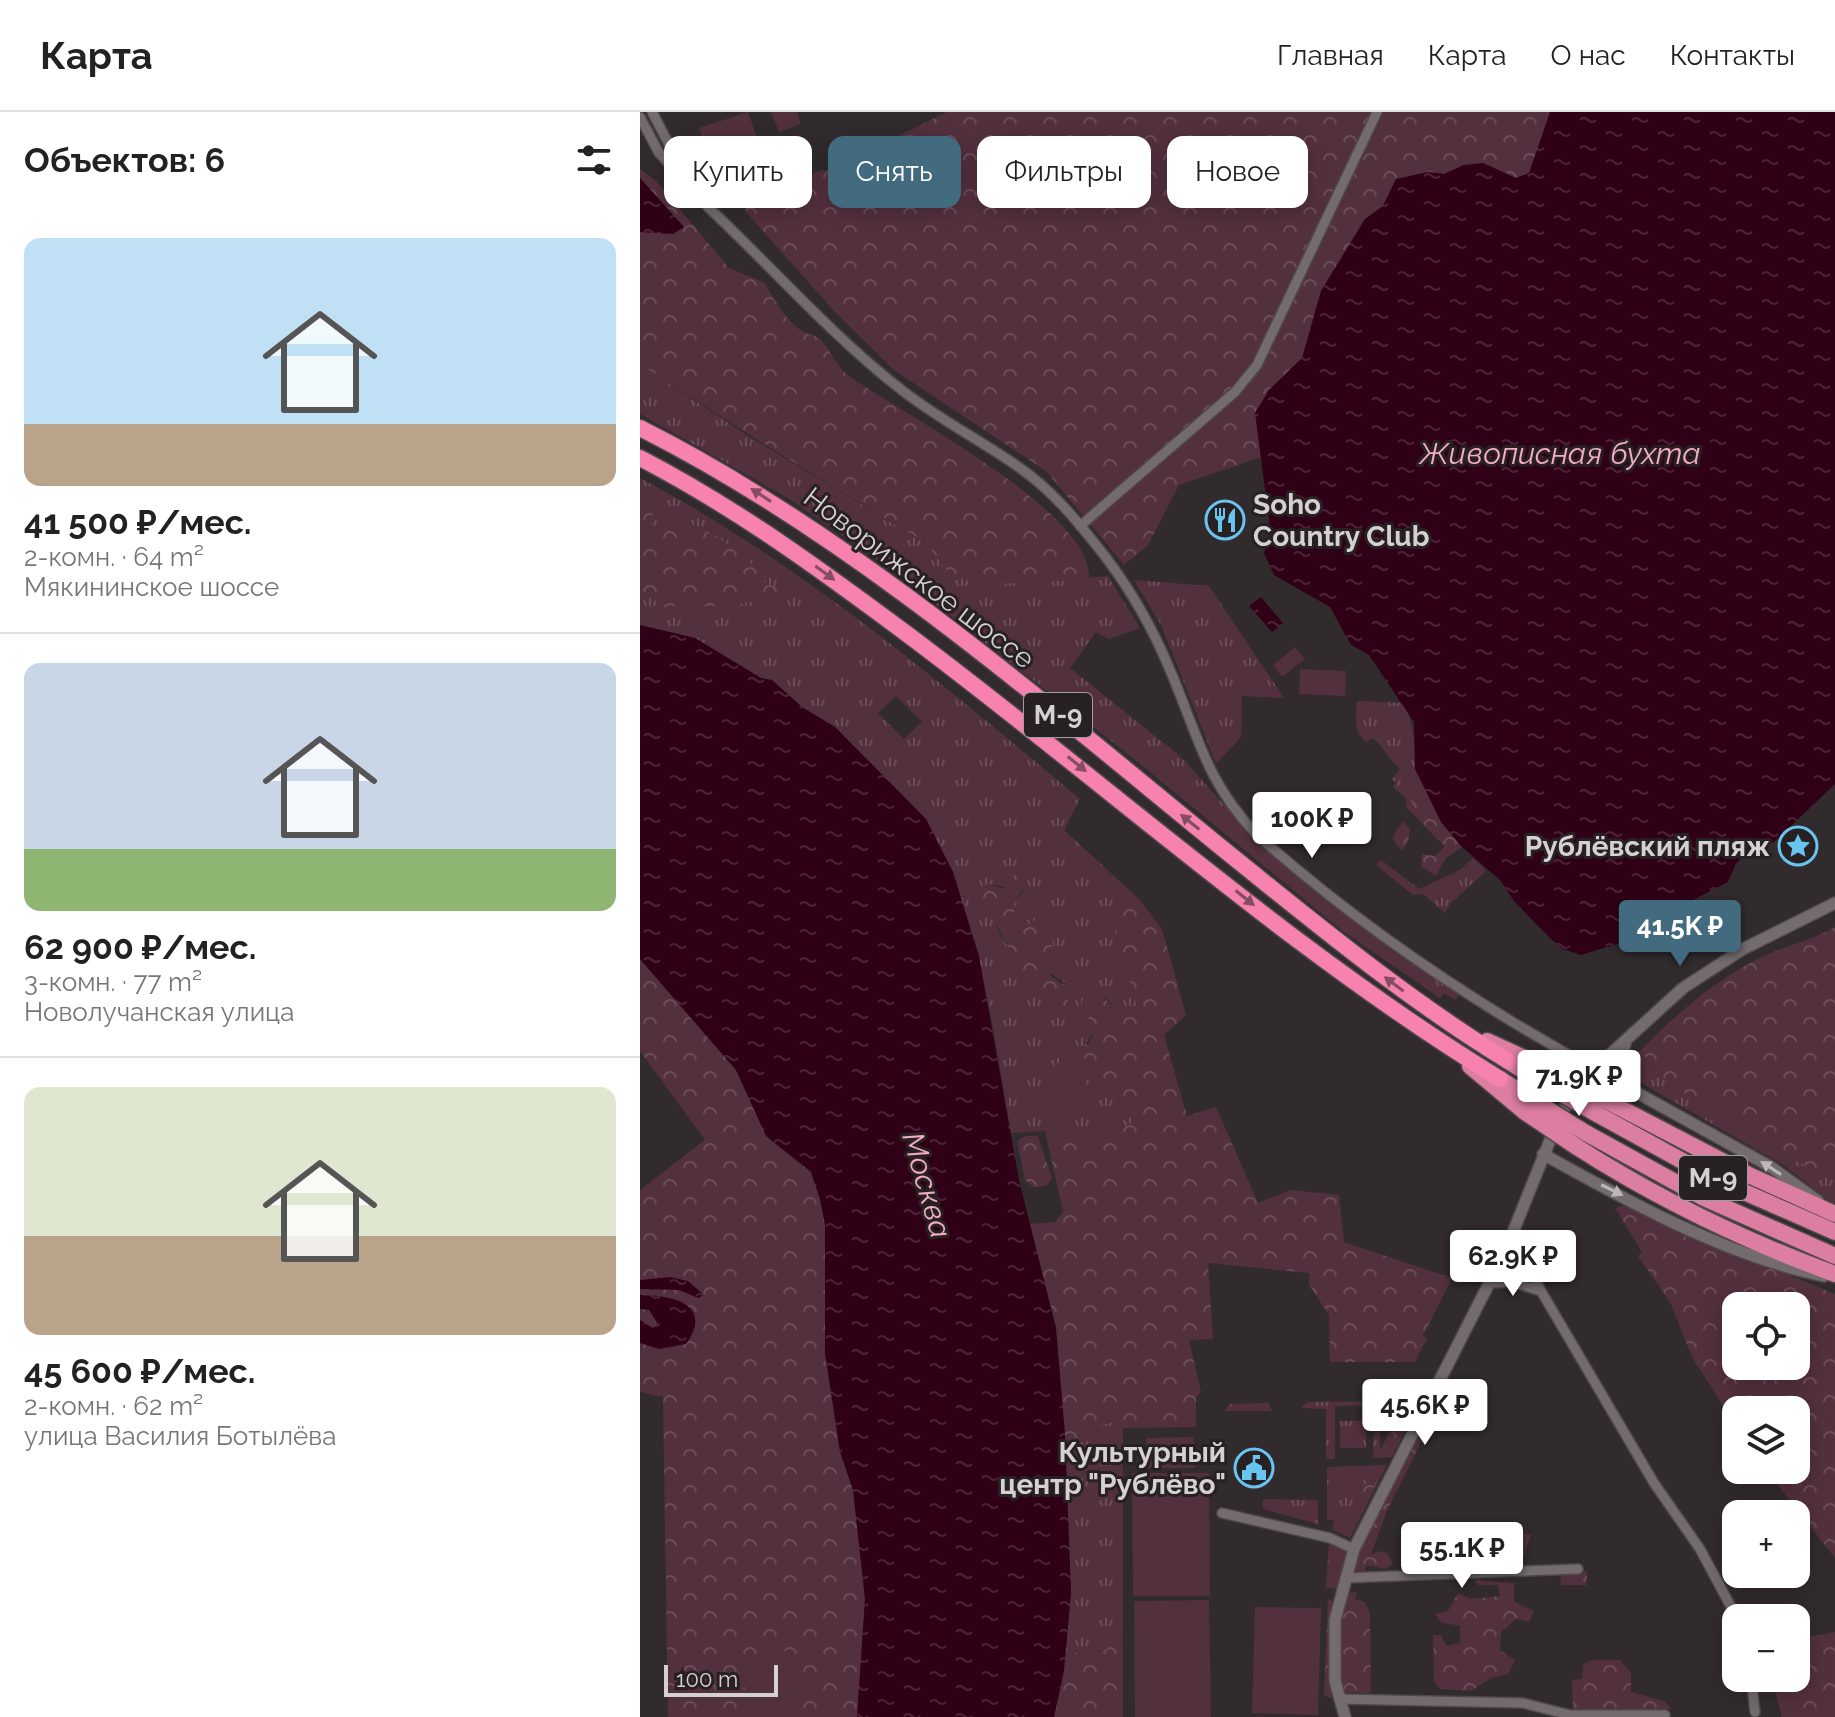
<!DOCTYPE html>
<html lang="ru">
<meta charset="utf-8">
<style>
body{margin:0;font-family:Raleway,sans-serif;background:#f6f6f6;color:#222;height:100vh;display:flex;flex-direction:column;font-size:30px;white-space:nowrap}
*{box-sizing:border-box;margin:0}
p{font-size:26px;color:#767676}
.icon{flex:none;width:44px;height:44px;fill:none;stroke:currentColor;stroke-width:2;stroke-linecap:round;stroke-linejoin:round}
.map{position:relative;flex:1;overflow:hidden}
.drawer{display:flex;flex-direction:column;background:#fff;width:640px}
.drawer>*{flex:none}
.top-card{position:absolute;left:24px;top:24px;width:760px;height:72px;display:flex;gap:16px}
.fabs{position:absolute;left:1082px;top:1180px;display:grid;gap:16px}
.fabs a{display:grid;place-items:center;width:88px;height:88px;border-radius:16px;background:#fff;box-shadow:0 4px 20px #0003;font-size:40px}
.scale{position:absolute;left:24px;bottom:20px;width:114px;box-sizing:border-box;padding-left:8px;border:4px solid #d5d0d2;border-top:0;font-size:22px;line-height:28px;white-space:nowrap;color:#d5d0d2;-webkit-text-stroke:6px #282123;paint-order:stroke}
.price{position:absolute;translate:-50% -68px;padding:0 18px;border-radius:8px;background:#fff;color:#222;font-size:26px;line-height:52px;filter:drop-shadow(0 2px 4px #0008)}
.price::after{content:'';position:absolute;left:50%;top:48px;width:24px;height:18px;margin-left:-12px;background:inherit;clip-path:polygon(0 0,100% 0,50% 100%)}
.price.current{background:#426b7f;color:#fff}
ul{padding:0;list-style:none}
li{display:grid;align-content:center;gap:16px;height:424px;padding:0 24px}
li+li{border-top:2px solid #e0e0e0}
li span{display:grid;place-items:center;height:248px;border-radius:16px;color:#555}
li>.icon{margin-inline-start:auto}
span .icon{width:144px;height:144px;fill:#fffc;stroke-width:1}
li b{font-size:34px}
h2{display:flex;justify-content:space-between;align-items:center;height:96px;padding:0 24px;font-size:34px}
.chip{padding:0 28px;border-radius:16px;background:#fff;box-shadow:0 4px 20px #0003;font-size:28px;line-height:72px}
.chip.current{background:#426b7f;color:#fff}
header{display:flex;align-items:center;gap:48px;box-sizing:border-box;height:112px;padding:0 40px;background:#fff;border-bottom:2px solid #e0e0e0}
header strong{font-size:38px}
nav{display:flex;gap:44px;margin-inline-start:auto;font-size:28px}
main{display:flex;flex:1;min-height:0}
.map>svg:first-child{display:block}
</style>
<header>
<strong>Карта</strong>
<nav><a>Главная</a><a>Карта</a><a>О нас</a><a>Контакты</a></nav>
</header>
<main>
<section class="drawer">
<h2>Объектов: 6<svg class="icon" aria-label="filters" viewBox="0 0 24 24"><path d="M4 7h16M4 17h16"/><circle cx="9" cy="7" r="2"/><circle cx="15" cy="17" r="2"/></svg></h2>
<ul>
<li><span style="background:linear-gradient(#bfe0f5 75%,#b9a48a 0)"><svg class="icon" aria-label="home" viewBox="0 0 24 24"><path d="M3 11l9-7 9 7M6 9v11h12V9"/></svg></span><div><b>41 500 ₽/мес.</b><p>2-комн. · 64 m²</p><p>Мякининское шоссе</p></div></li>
<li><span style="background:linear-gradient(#c9d6e8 75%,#8fb573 0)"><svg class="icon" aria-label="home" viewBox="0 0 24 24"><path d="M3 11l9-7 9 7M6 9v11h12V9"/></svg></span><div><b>62 900 ₽/мес.</b><p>3-комн. · 77 m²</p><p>Новолучанская улица</p></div></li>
<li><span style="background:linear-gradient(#dfe7d0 60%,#b9a48a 0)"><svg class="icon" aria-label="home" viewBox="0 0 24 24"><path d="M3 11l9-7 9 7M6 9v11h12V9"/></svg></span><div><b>45 600 ₽/мес.</b><p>2-комн. · 62 m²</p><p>улица Василия Ботылёва</p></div></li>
</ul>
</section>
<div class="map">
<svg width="1195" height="1605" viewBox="0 0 1195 1605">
<defs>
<pattern id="grass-tufts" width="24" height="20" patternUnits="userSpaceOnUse" patternTransform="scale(2)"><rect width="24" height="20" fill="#53303d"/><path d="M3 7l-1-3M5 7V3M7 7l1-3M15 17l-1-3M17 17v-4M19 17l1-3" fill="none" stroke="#6b4d58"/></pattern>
<pattern id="forest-crowns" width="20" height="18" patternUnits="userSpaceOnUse" patternTransform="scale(2)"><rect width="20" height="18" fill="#53303d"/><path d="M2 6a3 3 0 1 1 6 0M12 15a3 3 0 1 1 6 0" fill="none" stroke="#6b4d58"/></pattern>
<pattern id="water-ripples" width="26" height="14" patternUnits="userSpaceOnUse" patternTransform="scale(2)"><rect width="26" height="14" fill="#300016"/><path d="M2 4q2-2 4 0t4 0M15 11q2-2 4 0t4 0" fill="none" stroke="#4d2437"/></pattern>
</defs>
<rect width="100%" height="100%" fill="#312b2d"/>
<path fill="url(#grass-tufts)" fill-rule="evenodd" d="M0,252L105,322L287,432L312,463L392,471L468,464L500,516L469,527L456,520L430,556L540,644L610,721L723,817L819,883L815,888L804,881L800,886L704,820L493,646L265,468L272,456L262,447L251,458L151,388L0,302Z
M0,366C162,452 300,570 440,687L424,718L499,787L479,788L475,820L497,894L490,899L475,896L465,885L455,918L446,931L465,978L476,981L480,992L491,995L512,983L492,1011L453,1027L405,1019L371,1021L350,899L313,760L286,707L195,615L162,595L132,568L121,566L55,526L0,513V477L26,496L47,491L67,494L153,482C144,478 132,475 124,470C97,451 82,426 52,412C37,406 24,418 9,413L16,393L0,381ZM256,584L282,610L264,627L238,601ZM347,772L384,778L374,792V809L390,812L413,833L404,848L405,857L426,872L402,870L398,861L375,849L374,840C355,825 351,795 347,772Z
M494,468L569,474L644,586L602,584L601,625L576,652L522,515Z
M717,589L763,591C779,618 771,648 785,677L766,696L767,687L753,675L756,671L752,667L760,657C747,646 747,638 733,626L726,630C713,620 716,604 717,589Z
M833,746L846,759L810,792L805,801L783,782L773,783L736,753L741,748L779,777L820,758Z
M1001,938L1013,959L1023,963L1028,975C1088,994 1134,1047 1195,1066V1093L1143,1053L991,965L985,947Z
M873,1143L875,1144L889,1168L860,1163L868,1145Z
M776,1288L779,1291L752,1345L733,1346L734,1293L695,1294V1347H686V1297L661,1296L667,1290L741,1289L740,1339L755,1309H760L771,1289Z
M628,1291L632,1299H585L590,1292Z
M700,1309H726V1336H700Z
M474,1310L483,1316V1527L466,1538L431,1541L426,1535L431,1481L425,1323L437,1330L449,1329L460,1313Z
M747,1353L710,1426L692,1417L694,1408H687V1355Z
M623,1387L678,1388V1412L623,1397Z
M689,1429L710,1438L699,1477L686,1476Z"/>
<path fill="url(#forest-crowns)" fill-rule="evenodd" d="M307,0H910V5L889,61L876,66L843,51L824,53L804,62L788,60L756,67L743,94L725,107L681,179L662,246L629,278L615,301L621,345L539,373L508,433L484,453L406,359L254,258L195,200L105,99L112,83C125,78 140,78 152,74C165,69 173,57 188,58Z
M0,57L16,69L89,156L125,171C133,187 147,209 162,219C167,222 174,223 179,226C191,237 195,254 209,264C259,300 455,401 449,467C417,469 342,477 314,464C301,457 295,437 281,428C186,371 92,313 0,252V120L33,122L44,115L0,66Z
M0,381L16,392L10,413C23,417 28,411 40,410C60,409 121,451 125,471L154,482C128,487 104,492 77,494C59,495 44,492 26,496L0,477Z
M785,677L801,710L822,735L806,746L796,764L781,754L782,742L795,744L805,734C792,724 782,709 766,696Z
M763,709L770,717L768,730L762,739L752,726Z
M374,763L382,764L387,770L374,792V809L390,812L397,806L412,815L413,833L404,848L411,864L428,876C429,890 428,899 413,903L403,888L398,861L380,857L342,786L340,777L347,772L363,777Z
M499,787L522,817L546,903L524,923L547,1004L576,995L618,1091L651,1078L699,1083L704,1130L812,1166L783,1224L787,1226L775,1250H690L689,1203L669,1173V1161L568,1151L573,1227L549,1228L561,1280L556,1285V1315L483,1316L474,1310L460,1313L449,1329L436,1330L425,1323L416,1216L389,1112L415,1110L423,1100L405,1019L453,1027L492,1011L510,985L491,995L480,992L476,981L454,974L446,965L447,953L443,942L455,918L441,892L444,884L458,881L475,896L490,899L497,894L475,820L479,788Z
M1195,815V1066C1134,1047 1088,994 1028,975L1023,964L1013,959L1001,938C1038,900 1082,862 1131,841C1153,832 1174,827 1195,815Z
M0,847L96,958L126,1024L171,1060L180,1087L185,1113V1241L200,1340L213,1378L225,1487L217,1605H28L23,1285L0,1280V1078L65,1028L0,939Z
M386,1024H398L412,1067L406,1074L393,1075L385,1068L377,1029Z
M985,1093L1195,1182V1446L1126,1358H1156V1298H1096V1314L1052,1245L1030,1190L998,1144L1002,1140L975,1096ZM1096,1194H1156V1254H1096Z
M800,1274L807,1277L747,1399L731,1442L741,1439L748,1442L753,1452L745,1457L727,1453L724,1461L711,1457L714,1444Z
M757,1313H764L757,1336L751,1337L746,1333Z
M739,1357L741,1360L721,1401L716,1397L729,1363Z
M867,1416L891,1423L883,1446L859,1456H822L809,1435H799V1454L772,1457V1435L768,1430L774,1424L804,1431C819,1418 834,1422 852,1428Z
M920,1459H947V1473H921Z
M836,1468L874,1471V1490L894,1499L889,1510L876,1507L861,1520L860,1538L875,1548L868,1562L851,1566L831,1579L800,1577L794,1570L793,1523H801L806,1534L820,1531V1514L801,1510L795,1502L808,1499L818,1481L831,1487L860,1484L858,1473H837Z
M717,1480L715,1487L725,1490L730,1501L731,1581L702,1580C692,1550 699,1511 706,1481Z
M688,1487L696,1491L691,1578L693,1584L690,1586L684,1583Z
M1195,1520V1605H1142L1131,1566H1156V1527Z
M483,1527V1605H414L426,1535L431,1541L465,1538Z
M953,1548H980L991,1561V1580L1024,1589L1031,1597L1011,1600H933L932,1568L942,1567L943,1552Z"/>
<path fill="#53303d" d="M108,0L118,29L70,46L59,16Z
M131,0H157L161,12L139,20Z
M655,535L665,547L642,565L633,553Z
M660,557L706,559L705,584L659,582Z
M433,941L456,994L420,1013L401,962Z
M554,1325L555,1356H507L506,1326Z
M492,1361H569L570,1484H493Z
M569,1488L571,1605H495L494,1489Z
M615,1495L681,1496L678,1603L612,1601Z
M154,1538L162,1605H108L101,1543Z"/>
<path fill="url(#water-ripples)" d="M910,0H1195V672L1134,730L1109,738L1096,752L1088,770L1047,791L1030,805L1024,818L941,843L923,837L909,825L874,789L860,768L822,735L801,710L775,657L774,610L729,543L711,533L690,495L634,463L624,441L631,422L615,301L629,278L662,246L681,179L725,107L743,94L756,67L788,60L804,62L824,53L843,51L876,66L889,61Z
M0,66L44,115L33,122L0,120Z
M621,485L643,511L632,520L609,494Z
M0,513L55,526L121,566L132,568L162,595L195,615L286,707L313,760L339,844L379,1068L416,1216L425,1323L431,1481L424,1559L414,1605H217L225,1487L213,1378L200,1340L185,1241V1113L180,1087L171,1060L126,1024L96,958L0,847Z
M30,1165L48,1169L64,1183L58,1186L39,1178L0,1177V1168Z
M0,1183C30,1183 75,1191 46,1232L19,1237L0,1231V1208L13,1216L18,1212L9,1198L0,1197Z"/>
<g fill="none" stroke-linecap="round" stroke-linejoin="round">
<g stroke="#4e484a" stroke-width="12">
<path id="minor" d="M12,0L52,76L69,96C134,157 193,225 263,279C300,308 342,329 380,356C413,379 439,411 464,443C491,478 513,517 530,558C558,623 565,668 616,722C719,814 834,891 954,957
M0,5L19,41L50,74
M440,414L595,280L617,253L737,0
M876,1118L877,1132L901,1179L1014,1371L1060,1437L1097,1506
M849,1171L872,1170L901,1179
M582,1401L690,1426L714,1437
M705,1466L938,1457
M1111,1566L1115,1600
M699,1587L883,1591L930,1603H1025"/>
</g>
<g stroke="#4e484a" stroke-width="14">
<path id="tertiary" d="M985,932L979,955L987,971
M954,957L1131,1055L1178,1089
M903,1042C987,1089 1089,1145 1184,1164
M705,1605L695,1569V1508L714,1437L865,1140L921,1001L954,957L1043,876L1103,837L1195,791"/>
</g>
<g stroke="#4e484a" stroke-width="19">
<path id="trunk" d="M847,929L911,958
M868,949L903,971
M830,954L885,1000
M860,967L893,988
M965,988L1111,1064L1195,1102
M957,1002L1077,1068L1195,1120
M946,1021L1064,1086L1195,1144
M937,1035C1018,1087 1105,1129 1195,1162"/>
</g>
<g stroke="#4e484a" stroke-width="19">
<path id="motorway" d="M0,316C207,420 398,586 577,732C671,808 765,886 868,949
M0,346C95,395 181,458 267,522C465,670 649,838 860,967"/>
</g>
<use href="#minor" stroke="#736b6e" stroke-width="9"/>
<use href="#tertiary" stroke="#736b6e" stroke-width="11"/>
<use href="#trunk" stroke="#dc7ea2" stroke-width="16"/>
<use href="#motorway" stroke="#f782af" stroke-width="16"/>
<g stroke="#4e484a" stroke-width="19" stroke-linecap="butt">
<path id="trunk-bridge" d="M911,958L965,988
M903,971L957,1002
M893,988L946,1021
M885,1000L937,1035"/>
</g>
<use href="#trunk-bridge" stroke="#dc7ea2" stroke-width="16"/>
</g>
<defs><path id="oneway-solid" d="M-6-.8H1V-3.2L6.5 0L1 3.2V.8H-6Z" transform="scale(2)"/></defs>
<g fill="#854d62">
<use href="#oneway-solid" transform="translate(121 383) rotate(-147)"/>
<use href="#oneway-solid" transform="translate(185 461) rotate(36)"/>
<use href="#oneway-solid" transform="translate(437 652) rotate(39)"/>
<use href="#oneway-solid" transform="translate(550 710) rotate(-141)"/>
<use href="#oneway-solid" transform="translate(605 786) rotate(39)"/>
<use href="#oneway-solid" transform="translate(754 872) rotate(-143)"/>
</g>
<g fill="#bcb7b9">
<use href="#oneway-solid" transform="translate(1131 1056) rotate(-147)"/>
<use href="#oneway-solid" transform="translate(972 1078) rotate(26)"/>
</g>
<defs>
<g id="restaurant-ring" transform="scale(2)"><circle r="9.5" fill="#282123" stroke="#68c4f0" stroke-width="1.5"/><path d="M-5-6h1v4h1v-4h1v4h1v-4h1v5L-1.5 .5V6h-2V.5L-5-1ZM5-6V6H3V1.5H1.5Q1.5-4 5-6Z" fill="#68c4f0"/></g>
<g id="sight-ring" transform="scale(2)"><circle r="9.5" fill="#282123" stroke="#68c4f0" stroke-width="1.5"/><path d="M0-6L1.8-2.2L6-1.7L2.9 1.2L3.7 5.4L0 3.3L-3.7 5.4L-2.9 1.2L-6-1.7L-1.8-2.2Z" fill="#68c4f0"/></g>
<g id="civic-ring" transform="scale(2)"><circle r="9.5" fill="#282123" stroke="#68c4f0" stroke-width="1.5"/><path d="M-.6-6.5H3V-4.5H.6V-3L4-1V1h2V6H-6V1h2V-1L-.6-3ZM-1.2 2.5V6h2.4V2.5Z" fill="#68c4f0"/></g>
</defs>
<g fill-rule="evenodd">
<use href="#restaurant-ring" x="585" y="408"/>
<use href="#sight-ring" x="1158" y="734"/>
<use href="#civic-ring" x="614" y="1356"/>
</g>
<g text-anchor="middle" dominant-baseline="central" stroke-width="6" stroke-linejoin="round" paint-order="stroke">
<g fill="#282123" stroke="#a19c9e" stroke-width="2">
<rect x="384" y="581" width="68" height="44" rx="6"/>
<rect x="1039" y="1044" width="68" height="44" rx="6"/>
</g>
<g font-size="26" font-weight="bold" fill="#d5d0d2">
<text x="418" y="603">М-9</text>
<text x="1073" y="1066">М-9</text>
</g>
<g font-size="28" font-weight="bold" fill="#d5d0d2" stroke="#282123" text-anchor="end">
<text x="613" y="392" text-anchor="start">Soho<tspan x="613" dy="32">Country Club</tspan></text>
<text x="1130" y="734">Рублёвский пляж</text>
<text x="586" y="1340">Культурный<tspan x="586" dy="32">центр "Рублёво"</tspan></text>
</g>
<g font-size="28" fill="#d5d0d2" stroke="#282123">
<text transform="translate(279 466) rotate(37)">Новорижское шоссе</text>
</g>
<g font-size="30" font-style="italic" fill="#f6abc5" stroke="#282123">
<text x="920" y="341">Живописная бухта</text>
<text transform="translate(287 1073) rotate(74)">Москва</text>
</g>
</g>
</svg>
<div class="fabs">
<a><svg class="icon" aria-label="locate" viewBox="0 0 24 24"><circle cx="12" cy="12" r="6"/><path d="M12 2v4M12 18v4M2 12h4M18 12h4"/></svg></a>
<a><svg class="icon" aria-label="layers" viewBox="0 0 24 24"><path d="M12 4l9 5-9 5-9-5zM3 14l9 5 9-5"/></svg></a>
<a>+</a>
<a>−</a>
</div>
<div class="scale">100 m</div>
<b class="price" style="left:672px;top:748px">100K ₽</b>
<b class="price current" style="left:1040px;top:856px">41.5K ₽</b>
<b class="price" style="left:939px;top:1006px">71.9K ₽</b>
<b class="price" style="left:873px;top:1186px">62.9K ₽</b>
<b class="price" style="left:785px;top:1335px">45.6K ₽</b>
<b class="price" style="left:822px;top:1478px">55.1K ₽</b>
<div class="top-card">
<a class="chip">Купить</a>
<a class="chip current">Снять</a>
<a class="chip">Фильтры</a>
<a class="chip">Новое</a>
</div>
</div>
</main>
